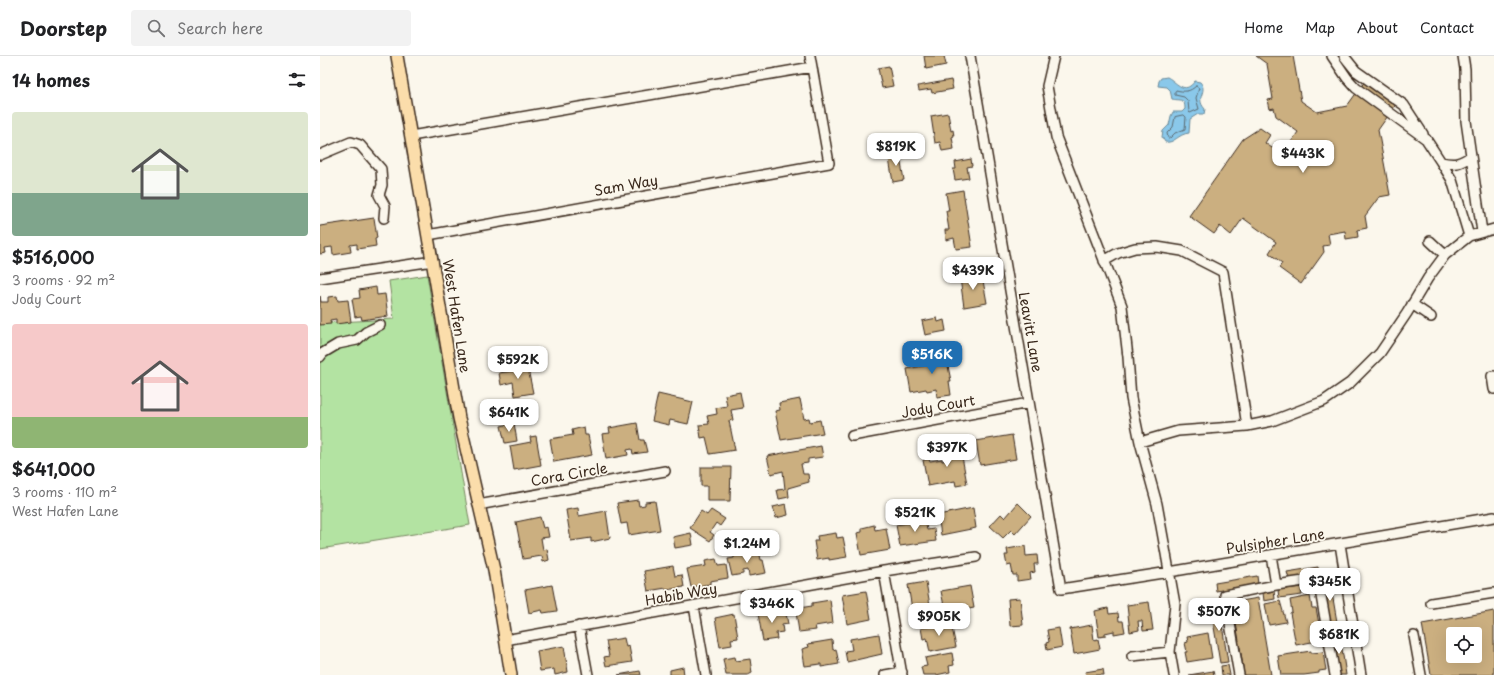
<!DOCTYPE html>
<meta charset="utf-8">
<style>
body{margin:0;font-family:"Playpen Sans",sans-serif;background:#f2f2f2;color:#202124;height:100vh;display:flex;flex-direction:column;font-size:15px;white-space:nowrap}
*{box-sizing:border-box;margin:0}
p{font-size:13px;color:#757577}
.icon{flex:none;width:22px;height:22px;fill:none;stroke:currentColor;stroke-width:2;stroke-linecap:round;stroke-linejoin:round}
.map{position:relative;flex:1;overflow:hidden}
.panel{display:flex;flex-direction:column;background:#fff;width:320px}
.panel>*{flex:none}
.controls{position:absolute;left:1126px;top:571px;display:grid;gap:8px}
.controls a{display:grid;place-items:center;width:36px;height:36px;border-radius:4px;background:#fff;box-shadow:0 4px 16px #0002;font-size:20px}
.price{position:absolute;translate:-50% -34px;padding:0 9px;border-radius:8px;background:#fff;color:#222;font-size:13px;line-height:26px;filter:drop-shadow(0 1px 2px #0008)}
.price::after{content:'';position:absolute;left:50%;top:24px;width:12px;height:9px;margin-left:-6px;background:inherit;clip-path:polygon(0 0,100% 0,50% 100%)}
.price.active{background:#1f6fb2;color:#fff}
ul{padding:0;list-style:none}
li{display:grid;align-content:center;gap:8px;height:212px;padding:0 12px}
li span{display:grid;place-items:center;height:124px;border-radius:4px;color:#555}
li>.icon{margin-inline-start:auto}
span .icon{width:72px;height:72px;fill:#fffc;stroke-width:1}
li b{font-size:17px}
h2{display:flex;justify-content:space-between;align-items:center;height:48px;padding:0 12px;font-size:17px}
header{display:flex;align-items:center;gap:24px;box-sizing:border-box;height:56px;padding:0 20px;background:#fff;border-bottom:1px solid #e0e0e0}
header strong{font-size:19px}
nav{display:flex;gap:22px;margin-inline-start:auto;font-size:14px}
.search{width:280px;height:36px;background:#f2f2f2;display:flex;align-items:center;gap:10px;box-sizing:border-box;padding:0 14px;border-radius:4px;color:#757577;font-size:15px}
main{display:flex;flex:1;min-height:0}
.map>svg:first-child{display:block}
</style>
<header>
<strong>Doorstep</strong>
<div class="search"><svg class="icon" aria-label="search" viewBox="0 0 24 24"><circle cx="10" cy="10" r="6"/><path d="M15 15l6 6"/></svg>Search here</div>
<nav><a>Home</a><a>Map</a><a>About</a><a>Contact</a></nav>
</header>
<main>
<section class="panel">
<h2>14 homes<svg class="icon" aria-label="filters" viewBox="0 0 24 24"><path d="M4 7h16M4 17h16"/><circle cx="9" cy="7" r="2"/><circle cx="15" cy="17" r="2"/></svg></h2>
<ul>
<li><span style="background:linear-gradient(#dfe7d0 65%,#7fa58c 0)"><svg class="icon" aria-label="home" viewBox="0 0 24 24"><path d="M3 11l9-7 9 7M6 9v11h12V9"/></svg></span><div><b>$516,000</b><p>3 rooms · 92 m²</p><p>Jody Court</p></div></li>
<li><span style="background:linear-gradient(#f6c9c9 75%,#8fb573 0)"><svg class="icon" aria-label="home" viewBox="0 0 24 24"><path d="M3 11l9-7 9 7M6 9v11h12V9"/></svg></span><div><b>$641,000</b><p>3 rooms · 110 m²</p><p>West Hafen Lane</p></div></li>
</ul>
</section>
<div class="map">
<svg width="1174" height="619" viewBox="0 0 1174 619">
<rect width="100%" height="100%" fill="#fbf7ec"/>
<filter id="ink" filterUnits="userSpaceOnUse"><feTurbulence type="fractalNoise" baseFrequency=".025" numOctaves="2"/><feDisplacementMap in="SourceGraphic" scale="8" xChannelSelector="R" yChannelSelector="G"/><feConvolveMatrix kernelMatrix="1 2 1 2 8 2 1 2 1" color-interpolation-filters="sRGB"/></filter>
<g filter="url(#ink)">
<path fill="#b3e3a2" stroke="#778660" d="M107,219L150,469L0,493V267L74,263L69,225Z"/>
<path fill="#8ac8ea" stroke="#6a8998" d="M847,21C854,24 862,36 870,30C872,29 873,27 875,25L880,26C889,36 874,41 885,53L884,58H878L870,63L869,77C858,78 854,88 845,86L842,81L843,75L849,69L851,60L853,56H862L865,53C865,41 859,45 852,43L850,34L847,31L838,30L839,25L841,22Z"/>
<g fill="none" stroke-linecap="round" stroke-linejoin="round">
<path stroke="#5b6970" stroke-width="1" d="M876,30L879,32L876,42L879,53L870,57L869,56L868,45L864,41L855,39V36L856,34C864,36 870,36 876,30Z
M864,59L866,61L865,73L855,77L850,82H848L847,77L853,71L855,61Z"/>
</g>
<path fill="#cbaf80" stroke="#3b2a1e" fill-rule="evenodd" d="M604,0H624L626,9L606,13Z
M936,0H973L981,45L997,56L1027,50L1045,25L1077,47L1058,74L1070,139L1059,141L1045,160L1047,172L1037,174L1038,181L1026,183L1025,175L1008,178L1010,189L1003,190L1004,196L981,228L959,212L962,207L949,197L956,186L923,162L911,179L900,170L894,178L869,160L923,83L940,72L950,79L945,87L952,92L969,89L978,76L956,60L954,52L950,53L948,44L953,43L947,8Z
M569,10L573,30L562,32L558,12Z
M631,24L633,33L612,37L611,33L599,35L598,30Z
M628,57L631,75L633,74L634,80L632,81L634,93L622,95L620,86L615,87L611,60Z
M579,96L584,124L573,126L568,97Z
M651,103L652,110L647,111L649,122L635,124L633,113H636L635,106Z
M643,134L652,191L636,193L634,182L626,184L625,174H629L626,155H629L626,137Z
M54,162L57,182L55,183L56,190L37,193V188L30,189L31,196L13,199L12,191L5,192L6,197L0,198V170Z
M662,219L667,247L644,251L640,222Z
M56,231L57,239L65,238L68,260L42,264L41,260L35,261L32,243L40,242L39,234Z
M0,240L1,246H8V241L17,240L18,245L28,244L31,266L16,268V263L10,264L11,268L0,269Z
M617,262L618,266L624,264L626,275L605,279L602,265Z
M625,295L631,325H629L631,339L617,341L616,333L607,335L606,333L591,336L587,313L608,309L606,298Z
M207,308L213,337L195,340L193,326L181,329L179,317L193,315V311Z
M420,336L423,352L411,354L413,364L409,365L415,394L390,398L386,381L381,382L379,369L389,368L387,360L397,358L396,352L407,350L405,339Z
M338,338L373,346L368,368L350,364L349,369L332,365Z
M480,343L484,363L489,362L490,366L500,364L503,377L461,384L455,355L460,354L459,347Z
M194,367L197,385L185,387L181,370Z
M317,367L320,384H324L327,396L313,398L312,393L307,394L308,399L286,403L282,378L290,377L289,372Z
M264,371L265,379H268L272,399L234,406L230,383L253,379L252,374Z
M692,379L696,403L660,409L656,385Z
M216,380L221,409L194,414L190,390L211,386L210,381Z
M639,384L647,428L636,430L635,425L608,430L603,404L609,403L610,405L622,403V405L630,404L627,386Z
M501,390L503,401L488,403V407L481,408L483,418H488L489,426L468,432L469,441L459,443L457,434L465,433L463,415L451,418L447,400Z
M381,411H411L410,445H387V430H381Z
M318,444L319,450L325,449V446L335,445L340,474L309,479L307,467L301,468L297,447Z
M698,447L711,460L695,478L691,474L683,482L670,470L681,458L685,462Z
M466,448L468,459L456,462L453,451Z
M258,452L259,460L286,455L290,482L271,486V482L251,485L246,454Z
M653,452L656,472L621,479L618,459Z
M391,454L405,463L400,470L396,467L390,476L394,479L390,485L370,472L381,455L387,459Z
M220,461L223,472L227,471L229,481L221,482L223,494L227,493L229,504L223,506L222,500L203,503L196,466Z
M605,464L607,474L614,473L616,485L580,490L576,469Z
M554,469L555,474L566,472L570,494L541,499L537,477L542,476V472Z
M371,477L373,489L355,492L353,481Z
M516,477L517,482L523,481L527,501L509,504V502L497,504L494,485H498L497,480Z
M705,490L706,500L717,499L718,508H714L715,516L710,517L711,523L697,525V519H693L691,509L687,510L685,499H688L687,493Z
M439,494L441,504H443L446,517L429,520L428,514L423,515V518L412,520L408,503L414,502V498Z
M396,503L398,510L406,509L408,522L390,525V528L371,531L367,513L386,510L385,505Z
M353,510L355,520L362,519L364,531L346,534V532L328,535L324,515Z
M998,511L999,518L969,523L967,516Z
M1009,519L1018,572L1010,573L1001,520Z
M937,520L938,528L896,535L895,527Z
M606,526L612,561L594,565L588,529Z
M232,529L237,555L223,557L222,554L209,557L205,534Z
M650,530L654,552L638,555V552L625,555L621,535Z
M981,531L982,539L959,542L958,534Z
M546,535L551,563L527,568L522,539Z
M954,535L955,543L944,545L943,537Z
M990,540L992,552H996L1002,584L976,589L970,557L972,556L970,544Z
M700,542L703,569L690,570L688,543Z
M938,542L951,619H924L920,591L917,592L916,586L919,585L914,555H911L910,547Z
M510,544L513,567L495,570L496,574L479,576L476,556L480,555L479,552L492,550V547Z
M898,545L908,606L900,607L890,547Z
M960,545L966,566L949,569L945,548Z
M829,546L833,574L823,575L822,565H818L819,574L810,576L807,549Z
M465,552L468,568L462,569L463,576L456,577L457,583L443,585L438,558Z
M788,552L789,558L798,557L799,565H803L805,576L794,578V575L785,577V580L779,581L775,555Z
M1174,555V619H1111L1102,568ZM1133,578H1155V600H1133Z
M414,558L418,582L411,583L412,589L400,591L395,562Z
M631,567L636,591L610,596L607,582L603,583L601,572Z
M772,569L774,584L778,583L780,593L754,598L750,573Z
M739,572L742,591L727,594L726,587L729,586L727,574Z
M888,577L892,602L867,606L865,596H867L865,587L868,586L867,581Z
M559,578L562,598L527,606L525,595L532,594L530,583Z
M1020,580L1026,619H1019L1012,581Z
M304,582L306,591L309,590L312,606L286,610L284,601L289,600L286,585Z
M512,584L513,594L516,593L519,608L501,611V608L485,610L482,593L489,591L488,588Z
M244,590L248,616L235,619L234,613L220,615L217,595Z
M991,595V597L1003,596L1006,614L999,615V617L984,619H961L958,600Z
M632,597L634,609L629,610L630,616L616,619H603L601,611L607,610L605,602Z
M415,601L416,605L430,603L432,617L428,619H406L403,603Z
M908,609L910,619H902L901,610Z
M363,611L364,619H350V614Z
M783,613L784,619H766L765,616Z
M320,615L321,619H298Z
M893,615L894,619H869Z"/>
<g fill="none" stroke-linecap="round" stroke-linejoin="round">
<g stroke="#3b2a1e" stroke-width="12">
<path id="minor" d="M650,0L741,533L849,516L1174,461
M734,0L727,30L736,81L802,250L808,301L811,342L820,386L837,448L855,548L850,596L854,619
M1012,0L1027,22L1036,32L1106,83L1121,106C1134,109 1140,108 1151,100
M1024,0L1036,15L1084,49L1103,78
M1143,0L1145,13L1146,65L1162,176
M91,80L492,11
M0,99L31,86L40,89L61,113L62,129L59,139L65,150L64,162
M1121,106L1132,124L1149,180
M108,179L509,107L490,0
M1110,185L1125,199
M784,205L798,197L815,192L837,191L862,195L903,216L927,370
M0,222L113,205
M1092,248L1111,261
M0,301L3,297L18,288L37,284L46,276L60,269
M1174,320H1172L1174,333
M532,380L709,347
M820,386L858,375L927,370L952,365L1004,345L1030,327L1060,297L1087,257L1108,222L1125,199L1149,180L1174,173
M158,449L345,415
M1020,488L1041,619
M951,499L956,529L998,523L1015,619
M564,515L582,619
M1111,547L1174,537
M374,550L386,619
M259,570L268,619
M1094,580L1101,619
M185,584L564,515L656,501
M812,600L850,596
M565,619L582,616
M919,619L905,539L956,529"/>
</g>
<g stroke="#3b2a1e" stroke-width="14">
<path id="major" d="M77,0L139,362L174,514L191,619"/>
</g>
<use href="#minor" stroke="#fbf7ec" stroke-width="9"/>
<use href="#major" stroke="#fbddab" stroke-width="11"/>
</g>
</g>
<g text-anchor="middle" dominant-baseline="central" stroke-width="3.5" stroke-linejoin="round" paint-order="stroke">
<g font-size="14" fill="#3b2a1e" stroke="#fbf7ec">
<text transform="translate(306 129) rotate(-10)">Sam Way</text>
<text transform="translate(137 260) rotate(81)">West Hafen Lane</text>
<text transform="translate(711 276) rotate(80)">Leavitt Lane</text>
<text transform="translate(618 350) rotate(-10)">Jody Court</text>
<text transform="translate(249 418) rotate(-10)">Cora Circle</text>
<text transform="translate(955 485) rotate(-9)">Pulsipher Lane</text>
<text transform="translate(361 538) rotate(-10)">Habib Way</text>
</g>
</g>
</svg>
<div class="controls">
<a><svg class="icon" aria-label="locate" viewBox="0 0 24 24"><circle cx="12" cy="12" r="6"/><path d="M12 2v4M12 18v4M2 12h4M18 12h4"/></svg></a>
</div>
<b class="price" style="left:576px;top:111px">$819K</b>
<b class="price" style="left:983px;top:118px">$443K</b>
<b class="price" style="left:653px;top:235px">$439K</b>
<b class="price active" style="left:612px;top:319px">$516K</b>
<b class="price" style="left:198px;top:324px">$592K</b>
<b class="price" style="left:189px;top:377px">$641K</b>
<b class="price" style="left:627px;top:412px">$397K</b>
<b class="price" style="left:595px;top:477px">$521K</b>
<b class="price" style="left:427px;top:508px">$1.24M</b>
<b class="price" style="left:1010px;top:546px">$345K</b>
<b class="price" style="left:452px;top:568px">$346K</b>
<b class="price" style="left:899px;top:576px">$507K</b>
<b class="price" style="left:619px;top:581px">$905K</b>
<b class="price" style="left:1019px;top:599px">$681K</b>
</div>
</main>
